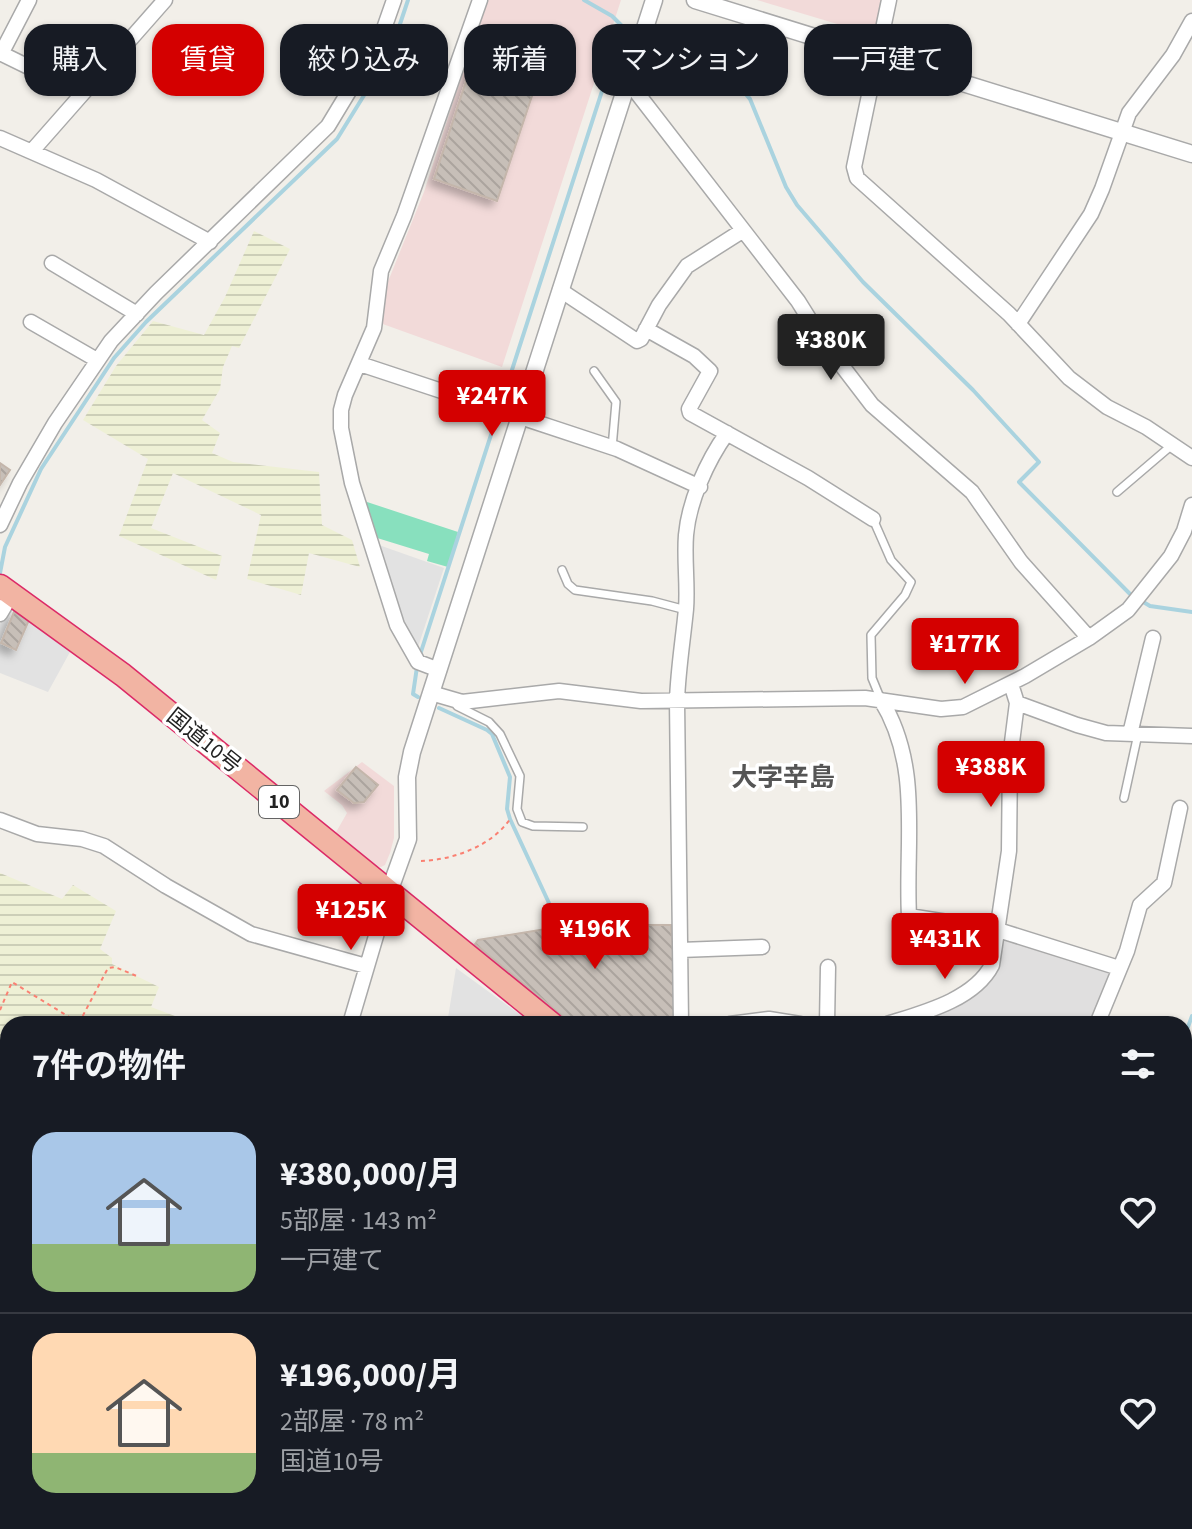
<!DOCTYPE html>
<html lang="ja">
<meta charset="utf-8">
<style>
body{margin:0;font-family:"Source Sans 3","Noto Sans JP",sans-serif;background:#20242c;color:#f1f3f6;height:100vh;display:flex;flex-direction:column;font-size:30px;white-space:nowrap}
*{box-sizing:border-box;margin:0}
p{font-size:26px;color:#9ea1a6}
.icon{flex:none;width:44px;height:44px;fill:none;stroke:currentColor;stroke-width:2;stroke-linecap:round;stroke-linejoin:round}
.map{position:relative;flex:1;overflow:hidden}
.panel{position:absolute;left:0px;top:1016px;width:1192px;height:514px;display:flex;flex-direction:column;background:#171b24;border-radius:24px 24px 0 0;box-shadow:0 2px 6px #0004}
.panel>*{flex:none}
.banner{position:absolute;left:24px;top:24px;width:1144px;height:72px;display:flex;gap:16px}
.price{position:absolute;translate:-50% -68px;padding:0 18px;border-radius:8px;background:#d40000;color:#fff;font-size:26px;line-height:52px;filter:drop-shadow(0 2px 4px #0008)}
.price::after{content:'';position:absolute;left:50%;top:48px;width:24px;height:18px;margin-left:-12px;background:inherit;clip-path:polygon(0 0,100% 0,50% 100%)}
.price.active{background:#222;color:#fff}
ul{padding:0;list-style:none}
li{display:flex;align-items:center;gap:24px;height:200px;padding:0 32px}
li+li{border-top:2px solid #363941}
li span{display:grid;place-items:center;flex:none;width:224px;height:160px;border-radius:24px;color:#555}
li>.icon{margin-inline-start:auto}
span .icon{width:96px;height:96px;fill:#fffc;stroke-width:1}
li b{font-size:34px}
h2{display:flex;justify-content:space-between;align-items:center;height:96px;padding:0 32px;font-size:34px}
.pill{padding:0 28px;border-radius:24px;background:#171b24;box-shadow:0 2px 6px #0004;font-size:28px;line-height:72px}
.pill.active{background:#d40000;color:#fff}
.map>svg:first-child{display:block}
</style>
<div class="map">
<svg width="1192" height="1529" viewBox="0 0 1192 1529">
<defs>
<pattern id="farmland-rules" width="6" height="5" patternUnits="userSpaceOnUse" patternTransform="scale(2)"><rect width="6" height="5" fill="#eef0d5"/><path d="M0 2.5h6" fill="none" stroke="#ccceb7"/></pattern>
<pattern id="grass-tufts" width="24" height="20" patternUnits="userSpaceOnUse" patternTransform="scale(2)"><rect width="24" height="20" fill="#cdebb0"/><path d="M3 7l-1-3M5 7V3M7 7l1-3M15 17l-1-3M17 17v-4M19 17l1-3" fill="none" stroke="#b0c997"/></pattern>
<pattern id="cemetery-stones" width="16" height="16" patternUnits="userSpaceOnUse" patternTransform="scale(2)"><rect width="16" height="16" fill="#aacbaf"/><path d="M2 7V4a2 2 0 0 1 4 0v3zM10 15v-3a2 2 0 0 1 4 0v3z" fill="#92ae96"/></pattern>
<pattern id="building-back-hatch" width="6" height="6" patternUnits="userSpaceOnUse" patternTransform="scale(2)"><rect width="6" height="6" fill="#c7bfb8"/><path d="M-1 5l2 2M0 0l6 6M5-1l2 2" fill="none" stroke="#aba49e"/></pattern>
<filter id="shadow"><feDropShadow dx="-5.5" dy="5.5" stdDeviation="4" flood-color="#0004"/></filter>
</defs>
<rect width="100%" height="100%" fill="#f2efe9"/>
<path fill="#e0dfdf" d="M1002,938L1112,972L1092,1024H903L967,998Z
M684,1522H721L725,1529H681Z"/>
<path fill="#f2dad9" d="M486,0H621L502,367L380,323L383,294L424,192Z
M757,0H881L874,35Z
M362,762L394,786V838L390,853L385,865L381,867L375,866L335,834L347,813L342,805L324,791Z"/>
<path fill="url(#farmland-rules)" d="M254,231L290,249L239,348L232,346L223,367L220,389L202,420L220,433L212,453L233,462L319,472L322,525L352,540L360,567L309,553L301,595L247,579L261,515L173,473L151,528L222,556L216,580L119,536L148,459L83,420L116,366L153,321L204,335L225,297Z
M0,873L62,899L73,885L116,911L100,949L112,958V964L159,987L151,1007L183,1019L181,1024H8V1123L0,1119Z"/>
<path fill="url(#grass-tufts)" d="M601,1522H671L670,1529H603Z"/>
<path fill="url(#cemetery-stones)" d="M1184,1142L1192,1145V1277L1184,1275Z"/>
<path fill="#88e0be" d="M361,500L458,532L448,567L427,561L429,554L374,537Z"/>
<path fill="#e2e2e2" d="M376,544L444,568L417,650L408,638Z
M9,609L14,613L5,630L16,650L28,621L70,652L48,692L0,673V624Z
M456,968L525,1018L532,1024H447Z
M1184,1378L1192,1381V1451L1184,1447Z"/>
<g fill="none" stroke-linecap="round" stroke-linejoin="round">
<path stroke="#aad3df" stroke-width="4" d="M584,0L612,16L623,27
M621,31L639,38
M647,41C684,55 725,66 750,99L786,187L797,205L863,282L973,390L1039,462L1019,482L1132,596
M0,573L5,547L41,469L114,358L146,322L337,139L384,63L395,39L408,0
M1140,600L1150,606L1192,612
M419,658L623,26
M417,667L413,694L418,697
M439,708L487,730L492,734L510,777L507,809L510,819L561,929
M1184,1038L1192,1016
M598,1522L599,1529"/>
</g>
<path fill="url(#building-back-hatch)" stroke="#c4b6ab" stroke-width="2" filter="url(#shadow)" d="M470,69L534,90L497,201L434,179Z
M0,463L10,470L0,485Z
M14,612L29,620L16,650L1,643Z
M356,767L378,785L364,802L354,803L337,790Z
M570,925H671L675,977L674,1024H572L475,944L478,940Z
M1184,1447L1192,1451V1467L1188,1475L1187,1471H1184Z
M538,1522H589V1524L538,1528Z
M837,1522H864L862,1529H835Z
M910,1522H942L959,1528L908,1529Z
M1043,1522H1069L1065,1529H1044L1040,1527Z
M1114,1522H1131L1126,1529Z
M1133,1522H1149L1154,1526L1152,1529H1127Z"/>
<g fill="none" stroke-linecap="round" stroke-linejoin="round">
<g stroke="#a9a9a9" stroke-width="10">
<path id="service" d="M594,371L616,402L612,448
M1117,492L1172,445
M873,519L891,560L911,582L905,595L871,635L872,678L881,700
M562,570L568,584L575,590L652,601L686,610
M457,706L489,722L500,734L520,776L517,809L522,822L533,826L583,827
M1124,798L1138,734"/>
</g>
<g stroke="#a9a9a9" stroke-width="17">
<path id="minor" d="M889,0L854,167L857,178L1009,314L1069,378L1107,407L1146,427L1192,458
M0,53L82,93
M1,54L29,0
M627,80L798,301L823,341L872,405L972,492L1021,562L1089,638
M0,138L96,180L210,242
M32,151L165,0
M52,263L137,314
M560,290L637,341L641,339L659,305L687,266L742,231
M31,322L97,360
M1018,324L1091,214L1102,189L1129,113L1173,55L1192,21
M646,329L694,356L710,371L689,409L690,413L808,478L873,519
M360,364L617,449L700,487
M0,525L20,483L55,423L111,341L156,293L328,126L380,40L394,0
M0,614L12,594
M439,670L418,662L397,625L352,483L341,428V410L345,395L374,328L381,271L404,216L480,0
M431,693L462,702L559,691L641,701L865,698L941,709L963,707L1025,676L1089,638L1128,610L1171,556L1184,531L1192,505
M881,700C922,766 905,842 909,916L998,930L1119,968
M1017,703L1077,725L1106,733L1192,736
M1130,734L1153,638
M0,820L37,834L82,839L104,846L166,886L251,934L366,966
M680,950L762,947
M350,1024L389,892
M681,1024L677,701C678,670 683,640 686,609C688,585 684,560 686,535C689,501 707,461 727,433
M730,1024L769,1019L800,1024
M827,1024L828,967
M887,1024C922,1013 974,1000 992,965L1009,851L1010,758L1017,703L1011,684
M1097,1024L1127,951L1140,905L1164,883L1180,808
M0,1230L8,1233
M1184,1504L1192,1488
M992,1522L1008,1529
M0,1523L23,1529
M273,1529L276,1522
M509,1529L510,1522
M676,1529L677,1522
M978,1529L981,1522"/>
</g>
<g stroke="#a9a9a9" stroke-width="19">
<path id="tertiary" d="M695,0L1192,154
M389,892L408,839L407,777L412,752L654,0"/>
</g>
<g stroke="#dc2a67" stroke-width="25">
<path id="trunk" d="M0,586L123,675L552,1024
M1169,1522L1178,1529"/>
</g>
<path stroke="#fa8072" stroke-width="2" stroke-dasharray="4 4" stroke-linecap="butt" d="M421,861C453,860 492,846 510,819
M0,1010L12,982L79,1023
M79,1023L108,968L115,967L139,977
M0,1186L8,1175
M1184,1271L1192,1232"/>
<use href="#service" stroke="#fff" stroke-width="7"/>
<use href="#minor" stroke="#fff" stroke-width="14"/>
<use href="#tertiary" stroke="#fff" stroke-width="16"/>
<use href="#trunk" stroke="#f2b4a3" stroke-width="22"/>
</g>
<g text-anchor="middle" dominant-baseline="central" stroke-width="7" stroke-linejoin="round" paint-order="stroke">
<rect fill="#fff" stroke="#646464" stroke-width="2" x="259" y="786" width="40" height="32" rx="6"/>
<g font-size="20" font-weight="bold" fill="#222">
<text x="279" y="802">10</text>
</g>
<g font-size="22" fill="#222" stroke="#fff">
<text transform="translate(204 741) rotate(39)">国道10号</text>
</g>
<g font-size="26" font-weight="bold" fill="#555" stroke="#fff">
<text x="783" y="777">大字辛島</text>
</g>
</g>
</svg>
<b class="price active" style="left:831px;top:382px">¥380K</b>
<b class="price" style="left:492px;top:438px">¥247K</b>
<b class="price" style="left:965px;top:686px">¥177K</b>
<b class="price" style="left:991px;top:809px">¥388K</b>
<b class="price" style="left:351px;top:952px">¥125K</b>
<b class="price" style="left:595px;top:971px">¥196K</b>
<b class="price" style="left:945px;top:981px">¥431K</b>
<div class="banner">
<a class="pill">購入</a>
<a class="pill active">賃貸</a>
<a class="pill">絞り込み</a>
<a class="pill">新着</a>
<a class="pill">マンション</a>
<a class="pill">一戸建て</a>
</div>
<section class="panel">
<h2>7件の物件<svg class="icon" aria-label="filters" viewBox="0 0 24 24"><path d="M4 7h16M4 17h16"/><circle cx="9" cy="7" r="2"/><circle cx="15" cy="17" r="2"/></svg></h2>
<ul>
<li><span style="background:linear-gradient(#a9c7e8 70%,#8fb573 0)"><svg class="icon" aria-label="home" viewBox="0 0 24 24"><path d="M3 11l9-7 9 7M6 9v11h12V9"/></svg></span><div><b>¥380,000/月</b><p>5部屋 · 143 m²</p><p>一戸建て</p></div><svg class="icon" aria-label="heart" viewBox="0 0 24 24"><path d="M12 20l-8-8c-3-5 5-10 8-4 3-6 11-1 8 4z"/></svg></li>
<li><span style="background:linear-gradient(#ffd9b3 75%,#8fb573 0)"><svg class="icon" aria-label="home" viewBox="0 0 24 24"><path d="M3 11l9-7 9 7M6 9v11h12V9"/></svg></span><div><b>¥196,000/月</b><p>2部屋 · 78 m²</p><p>国道10号</p></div><svg class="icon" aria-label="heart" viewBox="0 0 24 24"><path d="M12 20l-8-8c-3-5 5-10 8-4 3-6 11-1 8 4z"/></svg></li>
</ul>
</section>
</div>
